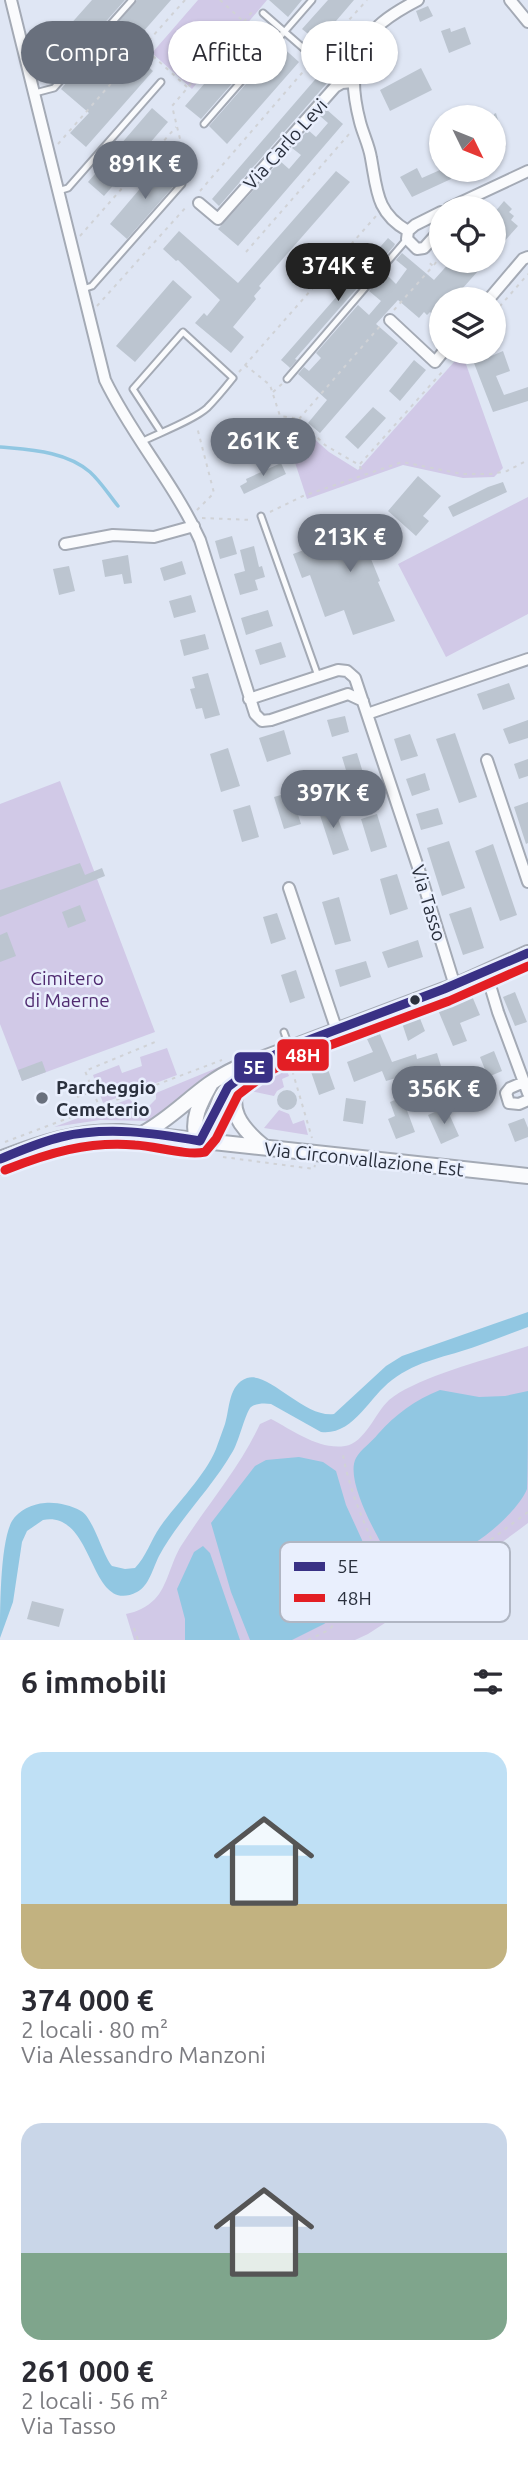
<!DOCTYPE html>
<html lang="it">
<meta charset="utf-8">
<style>
body{margin:0;font-family:Ubuntu,sans-serif;background:#f7f7f7;color:#2b2b33;height:100vh;display:flex;flex-direction:column;font-size:26px;white-space:nowrap}
*{box-sizing:border-box;margin:0}
p{font-size:23px;color:#7c7c81}
.icon{flex:none;width:38px;height:38px;fill:none;stroke:currentColor;stroke-width:2;stroke-linecap:round;stroke-linejoin:round}
.map{position:relative;height:1640px;overflow:hidden}
.side{display:flex;flex-direction:column;background:#fff;flex:1}
.side>*{flex:none}
.guide{position:absolute;left:21px;top:21px;width:486px;height:63px;display:flex;gap:14px}
.needle{width:46px;rotate:133deg}
.tools{position:absolute;left:429px;top:105px;display:grid;gap:14px}
.tools a{display:grid;place-items:center;width:77px;height:77px;border-radius:50%;background:#fff;box-shadow:0 2px 5px #0004;font-size:35px}
.price{position:absolute;translate:-50% -60px;padding:0 16px;border-radius:24px;background:#69707d;color:#fff;font-size:23px;line-height:46px;filter:drop-shadow(0 2px 4px #0008)}
.price::after{content:'';position:absolute;left:50%;top:42px;width:21px;height:16px;margin-left:-10px;background:inherit;clip-path:polygon(0 0,100% 0,50% 100%)}
.price.active{background:#222;color:#fff}
ul{padding:0;list-style:none}
li{display:grid;align-content:center;gap:14px;height:371px;padding:0 21px}
li span{display:grid;place-items:center;height:217px;border-radius:21px;color:#555}
li>.icon{margin-inline-start:auto}
span .icon{width:126px;height:126px;fill:#fffc;stroke-width:1}
li b{font-size:30px}
h2{display:flex;justify-content:space-between;align-items:center;height:84px;padding:0 21px;font-size:30px}
.chip{padding:0 24px;border-radius:32px;background:#fff;box-shadow:0 2px 5px #0004;font-size:24px;line-height:63px}
.chip.active{background:#69707d;color:#fff}
.map>svg:first-child{display:block}
</style>
<div class="map">
<svg width="528" height="1640" viewBox="0 0 528 1640">
<rect width="100%" height="100%" fill="#dfe6f4"/>
<path fill="#d1c9e7" d="M198,0H267L192,89L152,53Z
M462,353L503,468L494,477L463,478L403,465L307,499L281,420L295,422L329,452L358,470Z
M528,497V614L446,657L398,564Z
M60,781L155,1032L22,1081L0,1024V804Z
M167,1048L177,1075L103,1103L93,1075L119,1065L122,1073L142,1066L140,1057Z
M236,1060L200,1080L154,1121L100,1120L54,1127L129,1099L139,1108L148,1107L156,1099V1093Z
M286,1068L289,1076L282,1079L284,1087L277,1091L274,1096L250,1091L261,1079Z
M279,1110L289,1114L293,1124L304,1120L308,1135L264,1128Z
M528,1346V1523C476,1562 423,1599 368,1634L355,1640H134L126,1614C137,1612 147,1607 155,1599C167,1587 171,1562 181,1546C207,1505 239,1469 260,1424L271,1419C294,1431 319,1450 345,1446C365,1443 375,1413 389,1400C416,1377 492,1358 528,1346Z"/>
<path fill="#91c7e2" d="M528,1312V1327C511,1333 494,1340 477,1346C447,1357 418,1360 392,1380C369,1397 353,1436 321,1432L271,1404C265,1403 256,1403 251,1407C246,1411 239,1441 233,1451C212,1488 179,1519 159,1556C153,1568 149,1586 137,1592C88,1617 96,1510 43,1520L27,1531L22,1542L13,1602L0,1638C0,1611 0,1542 12,1521C19,1510 32,1504 45,1503C57,1502 70,1505 81,1511C93,1517 103,1556 112,1566L125,1569L135,1568C146,1557 151,1540 160,1527C177,1503 205,1476 216,1449C219,1441 222,1432 225,1424C230,1408 228,1385 247,1378C269,1371 304,1418 334,1414L386,1366L402,1356Z
M440,1390L479,1397L505,1396L528,1391C528,1410 528,1476 527,1489C516,1515 472,1550 446,1557C429,1562 409,1561 391,1560C379,1540 344,1480 356,1458C361,1449 372,1442 378,1434C396,1414 415,1400 440,1390Z
M299,1457L323,1462L336,1471L346,1505L362,1540L368,1561L366,1569L348,1586L345,1605L336,1615L324,1624L292,1640H250L231,1592L211,1523L255,1466L266,1460Z
M203,1546L210,1553L240,1640H185V1619L177,1589L194,1552Z"/>
<g fill="none" stroke-linecap="round" stroke-linejoin="round">
<path stroke="#91c7e2" stroke-width="3.5" d="M0,447C31,450 65,451 90,472C101,482 109,495 118,506"/>
</g>
<path fill="#bcc5d0" d="M92,0H125L62,71L44,54Z
M137,0H171L128,49L153,71L86,147L70,133L89,113L61,89Z
M269,0H302L288,17Z
M328,0H354L318,42L302,29Z
M428,6L433,16L420,22L416,11Z
M256,24L272,38L201,119L185,106Z
M465,27L471,44L449,53L441,31L450,28L451,32Z
M280,45L299,62L227,144L209,126Z
M421,68L432,90L390,111L380,90Z
M319,75L327,83L219,206L212,199Z
M152,108L168,122L104,196L88,182Z
M326,109L343,124L238,246L218,229L280,161L289,169L301,155L292,148L308,130L316,137L328,123L320,116Z
M496,113L506,147L494,151V114Z
M161,164L179,180L127,239L110,224Z
M417,168L422,178L440,170H447L451,179L412,197L400,177Z
M336,171L350,182L259,286L261,288L254,296L256,299L233,327L244,337L231,353L195,323L204,313L207,316L220,300L178,260L176,261L163,249L179,231L238,283Z
M504,201L512,209L509,212L514,216L511,220L518,226L494,253V213Z
M388,238L395,244L394,246L295,359L297,360L290,368L288,366L281,360Z
M402,253L434,280L451,261H487L453,299H441V313L437,318L430,312L427,315L424,312L419,318L398,300L376,324L398,343L320,433L308,423L327,400L298,374L304,367L309,371L321,358L316,353L358,305L369,315L381,301L369,291L385,273L396,284L407,269L396,260Z
M173,280L192,297L135,362L116,346Z
M503,351L510,371L496,376L504,395L528,387V401L493,412L472,358L487,353L489,357Z
M414,360L426,370L400,401L389,391Z
M373,407L386,418L358,449L345,437Z
M281,463L286,474L244,494L240,486L247,482L246,479Z
M418,476L441,496L423,516L429,521L416,536L388,511Z
M503,482L507,492L453,517L448,507L488,487Z
M391,522L398,538L390,541L393,551L371,559L380,581L378,582L395,621L353,635L344,610L325,617L310,575L302,578L293,554L315,546L312,536L337,527L340,534L368,524L371,530Z
M232,536L237,554L220,559L215,541Z
M254,546L259,567L262,566L265,577L255,580L258,590L240,595L234,574L245,571L240,550Z
M128,555L132,583L124,584L122,574L105,577L102,560Z
M182,561L186,574L164,581L160,568Z
M69,566L75,591L59,595L53,569Z
M191,595L196,612L174,618L169,601Z
M268,610L273,626L246,635L241,618Z
M205,634L209,649L184,656L180,640Z
M281,642L286,657L260,665L255,650Z
M208,673L220,715L205,719L202,708L196,709L190,689L195,688L192,677Z
M509,683L515,699L483,710L477,694Z
M345,716L349,732L332,737L327,720Z
M528,720V738L509,744L503,729Z
M284,730L291,754L267,762L259,738Z
M455,733L477,797L459,803L436,739Z
M410,734L418,756L401,761L394,739Z
M228,748L240,786L221,792L210,754Z
M357,753L367,786L352,790L342,757Z
M528,759V776L519,779L514,764Z
M425,773L430,790L412,796L406,779Z
M291,792L301,824L284,829L274,797Z
M528,802V843L526,844L514,807Z
M333,804L349,850L333,855L318,809Z
M250,805L259,837L242,842L233,810Z
M438,808L443,824L421,830L416,814Z
M377,814L387,847L371,852L361,819Z
M449,841L465,888L442,896L427,848Z
M493,844L517,915L500,921L475,851Z
M80,863L85,875L102,868L105,876L0,917V890Z
M397,874L408,909L390,915L380,879Z
M339,897L351,941L335,945L322,902Z
M80,905L86,921L68,928L62,912Z
M471,907L484,948L463,955L449,914Z
M277,913L286,939L271,944L263,917Z
M7,932L16,956L0,962V935Z
M418,940L423,957L388,968L382,952Z
M366,961L371,977L340,987L335,970Z
M296,970L305,998L290,1003L281,975Z
M515,992L527,1022L515,1026L503,997Z
M472,996L480,1015L460,1023L467,1041L453,1046L438,1010Z
M419,1016L425,1031L408,1041L402,1023Z
M380,1034L392,1062L416,1054L417,1059L437,1053L444,1076L405,1085L403,1076L386,1081L382,1071L354,1082L347,1062L373,1052L367,1039Z
M494,1051L502,1071L488,1077L480,1057Z
M42,1061L46,1072L22,1081L18,1070Z
M325,1061L335,1089L319,1095L309,1066Z
M277 1100a10 10 0 1 1 20 0a10 10 0 1 1-20 0Z
M402,1097L415,1132L396,1139L388,1119L395,1116L390,1102Z
M346,1098L366,1101L363,1124L343,1121Z
M446,1107L459,1136L441,1144L428,1115Z
M524,1118L528,1128V1137L515,1142L508,1124Z
M32,1601L64,1609L59,1627L27,1619Z"/>
<g fill="none" stroke-linecap="round" stroke-linejoin="round">
<g stroke="#a4aab5" stroke-width="9">
<path id="service" d="M263,13L318,61
M35,93L54,88L132,0
M204,124L312,0
M58,191L68,188L161,82
M83,289L92,286L182,184
M287,379L407,239
M141,442C159,433 194,420 207,408C216,399 225,388 233,378L183,332L133,389L161,432
M261,516L318,676
M284,1032L289,1046"/>
</g>
<g stroke="#a4aab5" stroke-width="14">
<path id="minor" d="M11,0L105,380C132,436 174,483 200,540L255,714L262,721L271,720L348,694L363,701
M510,0L528,22
M318,61L342,83
M199,203L218,219L335,87L342,83L353,82
M449,208L528,171
M408,231C376,213 377,190 371,158C369,145 363,134 360,122C343,57 360,30 418,0
M408,231L407,239L417,249L424,248L441,229
M408,231L415,225L441,212
M489,299L523,259L528,257
M390,320L435,362L443,352
M65,544L113,535L154,537L194,526
M249,699L338,670L347,671L355,678L420,873L455,986
M367,714L528,659
M487,760L528,882
M289,888L337,1031
M486,972L498,1012L528,1093
M524,1082L510,1088L506,1093L509,1103L519,1104L528,1100"/>
</g>
<g stroke="#a4aab5" stroke-width="18">
<path id="tertiary" d="M241,1079C224,1108 241,1128 264,1147
M144,1133C177,1115 200,1085 235,1069L455,986L528,953
M197,1140C191,1119 200,1103 210,1085
M200,1141C210,1128 214,1115 220,1100C226,1086 239,1077 251,1068
M0,1159C40,1143 77,1131 121,1132L528,1176"/>
</g>
<path stroke="#d0d2d6" stroke-width="2" stroke-dasharray="3.5 5" stroke-linecap="butt" d="M185,0L143,47L187,87
M220,0L243,21
M321,51L367,0
M58,144L143,47
M190,180L172,106L253,11
M200,191L308,66
M80,236L176,127
M246,252L350,133
M434,265L441,256
M97,306L187,206
M394,310L433,266L426,260
M494,313L528,274
M452,360L459,352
M245,365L270,385L280,416L299,419L325,445L359,465L364,474
M239,372L376,216
M273,392L282,384
M299,419L381,325
M360,464L442,372
M197,510L214,493L197,427
M270,512L303,496L402,462L462,474H491L507,471L528,460
M202,518L252,520
M290,1063L312,1138
M93,1091L85,1071L155,1042
M77,1097L93,1091L99,1106
M5,1142L222,1060
M223,1157L314,1169L315,1165
M0,1175L35,1161
M389,1576L448,1566L473,1553L528,1512
M134,1628L138,1640
M308,1640L329,1630L358,1596L388,1576C370,1536 351,1498 343,1455H344"/>
<use href="#service" stroke="#fafbfd" stroke-width="5"/>
<use href="#minor" stroke="#fafbfd" stroke-width="10"/>
<use href="#tertiary" stroke="#fafbfd" stroke-width="14"/>
<g stroke="#e9effd" stroke-width="14">
<path id="bus-1" d="M0,1159C20,1151 40,1142 61,1137C107,1126 154,1133 200,1141L228,1087L262,1061L293,1046L444,989L528,953"/>
</g>
<g stroke="#e9effd" stroke-width="14">
<path id="bus-2" d="M5,1170C48,1153 88,1141 135,1145C156,1146 186,1156 205,1152L216,1139L238,1095L268,1072L298,1057L449,1001L528,966"/>
</g>
<use href="#bus-1" stroke="#393185" stroke-width="9"/>
<use href="#bus-2" stroke="#e31e24" stroke-width="9"/>
</g>
<circle fill="#2a303d" stroke="#e9effd" stroke-width="2.5" cx="415" cy="1000" r="6"/>
<circle fill="#69707d" stroke="#e9effd" stroke-width="2.5" cx="42" cy="1098" r="7"/>
<g text-anchor="middle" dominant-baseline="central" stroke-width="5" stroke-linejoin="round" paint-order="stroke">
<g font-size="19" fill="#2a303d" stroke="#e9effd">
<text transform="translate(285 144) rotate(-48)">Via Carlo Levi</text>
<text transform="translate(429 903) rotate(73)">Via Tasso</text>
<text transform="translate(364 1159) rotate(6)">Via Circonvallazione Est</text>
</g>
<g font-size="19" fill="#502b70" stroke="#e9effd">
<text x="67" y="978">Cimitero<tspan x="67" dy="22">di Maerne</tspan></text>
</g>
<g font-size="19" font-weight="bold" fill="#2a303d" stroke="#e9effd" text-anchor="start">
<text x="56" y="1087">Parcheggio<tspan x="56" dy="22">Cemeterio</tspan></text>
</g>
</g>
<rect x="280" y="1542" width="230" height="80" rx="10" fill="#e9effd" stroke="#b0b6c3" stroke-width="2"/>
<rect x="294" y="1562" width="31" height="9" fill="#393185"/>
<rect x="294" y="1594" width="31" height="8" fill="#e31e24"/>
<g font-size="19" fill="#2a303d">
<text x="337" y="1573">5E</text>
<text x="337" y="1605">48H</text>
</g>
<g stroke="#e9effd" stroke-width="2.5">
<rect x="276" y="1038" width="54" height="34" rx="7" fill="#e31e24"/>
<rect x="233" y="1051" width="41" height="33" rx="7" fill="#393185"/>
</g>
<g font-size="19" text-anchor="middle" font-weight="bold" fill="#fff">
<text x="303" y="1062">48H</text>
<text x="254" y="1074">5E</text>
</g>
</svg>
<div class="tools">
<a><svg class="needle" viewBox="-14 -14 28 28"><path d="M0-13l5 13h-10z" fill="#e53935"/><path d="M0 13l5-13h-10z" fill="#7c7c81"/></svg></a>
<a><svg class="icon" aria-label="locate" viewBox="0 0 24 24"><circle cx="12" cy="12" r="6"/><path d="M12 2v4M12 18v4M2 12h4M18 12h4"/></svg></a>
<a><svg class="icon" aria-label="layers" viewBox="0 0 24 24"><path d="M12 4l9 5-9 5-9-5zM3 14l9 5 9-5"/></svg></a>
</div>
<b class="price" style="left:145px;top:201px">891K €</b>
<b class="price active" style="left:338px;top:303px">374K €</b>
<b class="price" style="left:263px;top:478px">261K €</b>
<b class="price" style="left:350px;top:574px">213K €</b>
<b class="price" style="left:333px;top:830px">397K €</b>
<b class="price" style="left:444px;top:1126px">356K €</b>
<div class="guide">
<a class="chip active">Compra</a>
<a class="chip">Affitta</a>
<a class="chip">Filtri</a>
</div>
</div>
<section class="side">
<h2>6 immobili<svg class="icon" aria-label="filters" viewBox="0 0 24 24"><path d="M4 7h16M4 17h16"/><circle cx="9" cy="7" r="2"/><circle cx="15" cy="17" r="2"/></svg></h2>
<ul>
<li><span style="background:linear-gradient(#bfe0f5 70%,#c2b280 0)"><svg class="icon" aria-label="home" viewBox="0 0 24 24"><path d="M3 11l9-7 9 7M6 9v11h12V9"/></svg></span><div><b>374 000 €</b><p>2 locali · 80 m²</p><p>Via Alessandro Manzoni</p></div></li>
<li><span style="background:linear-gradient(#c9d6e8 60%,#7fa58c 0)"><svg class="icon" aria-label="home" viewBox="0 0 24 24"><path d="M3 11l9-7 9 7M6 9v11h12V9"/></svg></span><div><b>261 000 €</b><p>2 locali · 56 m²</p><p>Via Tasso</p></div></li>
</ul>
</section>
